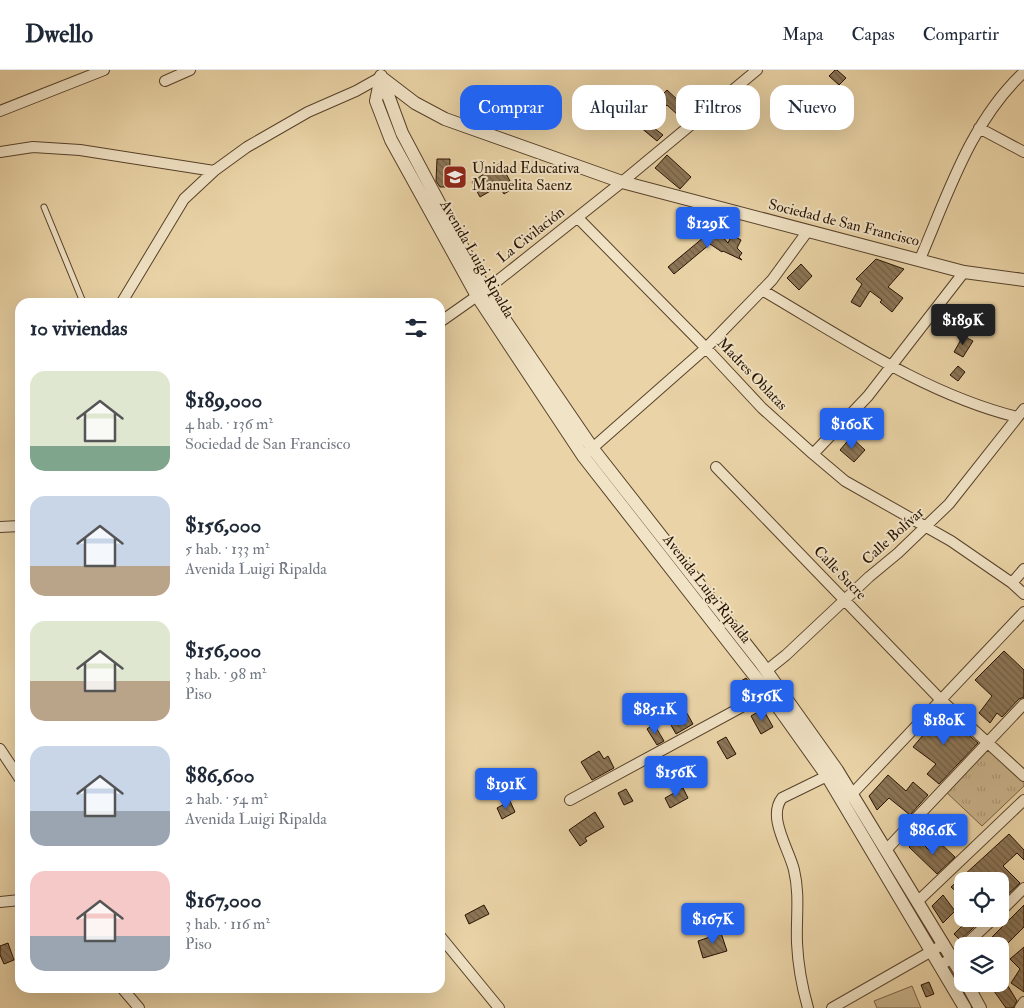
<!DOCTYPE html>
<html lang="es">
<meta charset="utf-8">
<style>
body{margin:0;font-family:"IM FELL Double Pica",serif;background:#f6f6f7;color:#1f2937;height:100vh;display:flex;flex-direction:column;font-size:19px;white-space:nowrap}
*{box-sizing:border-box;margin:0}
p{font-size:16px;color:#747a83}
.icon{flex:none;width:28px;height:28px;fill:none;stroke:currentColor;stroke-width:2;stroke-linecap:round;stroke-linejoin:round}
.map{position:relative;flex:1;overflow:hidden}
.sheet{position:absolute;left:15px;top:228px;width:430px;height:695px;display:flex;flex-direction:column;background:#fff;border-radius:15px;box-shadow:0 5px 20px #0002}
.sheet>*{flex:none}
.hud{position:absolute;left:460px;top:15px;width:475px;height:45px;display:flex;gap:10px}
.controls{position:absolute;left:954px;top:802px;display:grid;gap:10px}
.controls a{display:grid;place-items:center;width:55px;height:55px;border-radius:10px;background:#fff;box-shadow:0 5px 20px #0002;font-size:25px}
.price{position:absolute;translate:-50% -42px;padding:0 11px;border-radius:5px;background:#2563eb;color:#fff;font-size:16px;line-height:32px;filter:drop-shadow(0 1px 2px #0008)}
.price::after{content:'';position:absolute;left:50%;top:30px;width:15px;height:11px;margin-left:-8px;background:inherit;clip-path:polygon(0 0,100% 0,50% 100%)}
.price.on{background:#222;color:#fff}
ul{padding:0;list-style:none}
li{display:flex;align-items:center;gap:15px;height:125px;padding:0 15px}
li span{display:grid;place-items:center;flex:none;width:140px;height:100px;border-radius:15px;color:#555}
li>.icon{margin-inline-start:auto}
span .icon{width:60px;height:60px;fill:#fffc;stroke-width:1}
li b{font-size:21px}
h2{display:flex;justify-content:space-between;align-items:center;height:60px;padding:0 15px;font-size:21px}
.chip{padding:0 18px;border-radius:15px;background:#fff;box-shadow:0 5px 20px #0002;font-size:18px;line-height:45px}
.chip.on{background:#2563eb;color:#fff}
header{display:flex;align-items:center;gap:30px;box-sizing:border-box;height:70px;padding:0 25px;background:#fff;border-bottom:1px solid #e0e1e3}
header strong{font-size:24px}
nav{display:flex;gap:28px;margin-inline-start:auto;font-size:18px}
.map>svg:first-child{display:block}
</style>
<header>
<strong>Dwello</strong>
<nav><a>Mapa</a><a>Capas</a><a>Compartir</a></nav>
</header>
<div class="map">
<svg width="1024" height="938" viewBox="0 0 1024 938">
<defs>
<pattern id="park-tufts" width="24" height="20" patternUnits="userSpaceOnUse" patternTransform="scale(1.25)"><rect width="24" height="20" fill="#c9b38b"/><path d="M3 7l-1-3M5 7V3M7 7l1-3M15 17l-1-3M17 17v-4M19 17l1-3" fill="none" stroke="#ac9976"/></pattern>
<pattern id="building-back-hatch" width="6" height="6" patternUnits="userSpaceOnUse" patternTransform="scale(1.25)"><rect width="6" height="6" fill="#8c7657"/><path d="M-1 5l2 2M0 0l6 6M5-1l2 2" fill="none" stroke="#725f46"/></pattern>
</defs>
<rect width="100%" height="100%" fill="#ead4a7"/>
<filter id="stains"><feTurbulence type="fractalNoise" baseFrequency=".004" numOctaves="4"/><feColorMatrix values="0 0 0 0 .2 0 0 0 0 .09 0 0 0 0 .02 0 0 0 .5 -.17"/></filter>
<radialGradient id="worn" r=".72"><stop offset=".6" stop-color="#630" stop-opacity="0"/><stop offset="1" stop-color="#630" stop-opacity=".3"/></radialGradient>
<path fill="#c9b38b" stroke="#786246" d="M912,916L921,938H877L874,931Z"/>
<path fill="url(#park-tufts)" stroke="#786246" d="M989,674L1024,706V716L982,756L945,721Z"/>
<path fill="url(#building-back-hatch)" stroke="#261101" d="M835,0H837L846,8L839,15L829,6Z
M667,20L680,32L681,30L688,37L679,46L667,35L661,41L654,33Z
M645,51L663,65L657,71L640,57Z
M667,85L691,107L680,119L655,98Z
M437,89H450L449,117H440L436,111Z
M500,93L514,118L504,124L499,116L480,127L472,112Z
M715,158L728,173L732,165L741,170L737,178L742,183L739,187L742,190L723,181L722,182L710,174L674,204L668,197Z
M876,189L904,199L888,217L903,228L892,242L880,232L882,230L870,221L860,237L851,232L862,214L856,209Z
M801,194L812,206L799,220L787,208Z
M963,266L973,271L963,287L954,282Z
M958,296L965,302L958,311L950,305Z
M851,367L865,380L854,392L840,380Z
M1004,581L1024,600V627L1019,629L1002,647L997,643L990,653L979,643L992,626L975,610Z
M746,608L756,621L750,625L741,611Z
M684,638L693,654L676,664L667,648Z
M763,639L773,657L761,664L751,646Z
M940,641L978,673L939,714L927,704L936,694L913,677L929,658L927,656Z
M654,654L664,671L657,675L647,659Z
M726,667L736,684L727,689L717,672Z
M599,681L604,689L608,686L614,698L592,710L581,692Z
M888,705L906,721L913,712L928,725L910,745L889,728L877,740L869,726Z
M683,718L688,728L670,738L665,728Z
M626,719L633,731L624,735L618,723Z
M510,731L515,742L502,749L497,738Z
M595,742L604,757L585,768L587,771L580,776L569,760Z
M1009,764L1024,780V790L1017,783L1003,796L1020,813L1003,829L1000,827V811H962V827L951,817Z
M917,768L931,782L940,773L955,787L937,804L909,777Z
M943,825L955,841L943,853L932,836Z
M484,835L489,844L469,854L465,845Z
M1024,835V857L1005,876H983Z
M969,849H983L960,870L954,864Z
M720,860L727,881L703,888L698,871L710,867L709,863Z
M8,873L14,890L4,894L0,885V876Z
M1024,877V922L1011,913L1020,899L1010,889Z
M1000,903L1017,931L1013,938H1006L989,914H1000Z
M929,912L934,924L926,927L921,915Z"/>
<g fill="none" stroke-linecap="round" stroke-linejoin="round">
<g stroke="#57422a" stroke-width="7">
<path id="service" d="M44,137L83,232"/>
</g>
<g stroke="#57422a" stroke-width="12">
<path id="minor" d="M165,11L190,0
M0,41L104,0
M979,58L1024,82
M0,82L33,77L80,80L214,101
M578,148L706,278L762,338L813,384L845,411L951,471L1012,513L1024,524
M920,189C948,124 971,51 1024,2
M486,220L622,112L757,0
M762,220C844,268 925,324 1017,347
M122,232L184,129L214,101L247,77L308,42L356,21L381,7
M440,252L477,226
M588,382L706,278L772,210L807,162
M813,384L868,326L964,202
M716,397L941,630L1024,706
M0,457L20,456
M1012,513L1024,499
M766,601L786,585L869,507L898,483L949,434L1024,339
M0,679L20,709
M846,727L852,724L1024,542
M570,730L773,620
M886,780L1024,634
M0,832L20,830
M917,832L1024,730
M1000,842L1024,818
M440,866L499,938
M964,876L993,849
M940,895L953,888L962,878
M122,918L139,938
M808,938C802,917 798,895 797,873C796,848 800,825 794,800C789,779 767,747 782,728L827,706
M832,938L944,874
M1020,938L1024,932"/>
</g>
<g stroke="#57422a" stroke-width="14">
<path id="tertiary" d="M381,6L402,63L488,225L593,379L760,592L837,700L962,905
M381,7L376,31L391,70L477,226L583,386L768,623L827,706L965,938
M381,7L415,33L445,49L622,112L964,202L1024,210
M967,914L980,938"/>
</g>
<use href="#service" stroke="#f1e3c6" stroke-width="5"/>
<use href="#minor" stroke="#f1e3c6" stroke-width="10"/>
<use href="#tertiary" stroke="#f1e3c6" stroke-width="12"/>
</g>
<defs>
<g id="school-square" transform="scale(1.25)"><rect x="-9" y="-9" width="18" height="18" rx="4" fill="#8f2418" stroke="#f1e3c6"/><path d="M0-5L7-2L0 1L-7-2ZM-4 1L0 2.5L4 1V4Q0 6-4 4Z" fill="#fff"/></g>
</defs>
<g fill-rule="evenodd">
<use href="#school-square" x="455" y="107"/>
</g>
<g text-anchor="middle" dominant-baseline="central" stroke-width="4" stroke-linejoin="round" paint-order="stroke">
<g font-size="15" fill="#261101" stroke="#f1e3c6" text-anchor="start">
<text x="472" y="98">Unidad Educativa<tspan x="472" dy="17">Manuelita Saenz</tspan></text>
</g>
<g font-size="15" fill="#261101" stroke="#f1e3c6">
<text transform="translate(844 153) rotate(14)">Sociedad de San Francisco</text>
<text transform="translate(531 165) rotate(-38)">La Civilación</text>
<text transform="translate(477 189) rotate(60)">Avenida Luigi Ripalda</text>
<text transform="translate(752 304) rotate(46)">Madres Oblatas</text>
<text transform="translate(893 466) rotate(-42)">Calle Bolívar</text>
<text transform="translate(840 503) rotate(46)">Calle Sucre</text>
<text transform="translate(707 519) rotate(52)">Avenida Luigi Ripalda</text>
</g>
</g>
<rect width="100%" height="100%" filter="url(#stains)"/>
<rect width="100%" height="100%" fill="url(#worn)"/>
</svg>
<div class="controls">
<a><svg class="icon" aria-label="locate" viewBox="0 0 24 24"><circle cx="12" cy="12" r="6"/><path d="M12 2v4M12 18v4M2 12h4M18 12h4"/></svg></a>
<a><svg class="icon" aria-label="layers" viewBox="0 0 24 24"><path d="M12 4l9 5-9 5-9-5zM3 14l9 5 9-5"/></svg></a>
</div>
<b class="price" style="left:708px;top:179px">$129K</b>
<b class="price on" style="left:963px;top:276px">$189K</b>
<b class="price" style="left:852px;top:380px">$160K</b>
<b class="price" style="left:762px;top:652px">$156K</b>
<b class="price" style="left:655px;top:665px">$85.1K</b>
<b class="price" style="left:944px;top:676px">$180K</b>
<b class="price" style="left:676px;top:728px">$156K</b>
<b class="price" style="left:506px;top:740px">$191K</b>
<b class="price" style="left:933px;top:786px">$86.6K</b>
<b class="price" style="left:713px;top:875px">$167K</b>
<div class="hud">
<a class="chip on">Comprar</a>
<a class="chip">Alquilar</a>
<a class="chip">Filtros</a>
<a class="chip">Nuevo</a>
</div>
<section class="sheet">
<h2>10 viviendas<svg class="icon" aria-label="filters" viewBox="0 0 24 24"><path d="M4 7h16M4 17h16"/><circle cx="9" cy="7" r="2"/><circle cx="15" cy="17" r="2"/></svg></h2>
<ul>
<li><span style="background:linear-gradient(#dfe7d0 75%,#7fa58c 0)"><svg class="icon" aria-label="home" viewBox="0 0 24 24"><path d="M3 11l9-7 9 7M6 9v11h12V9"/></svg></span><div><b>$189,000</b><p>4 hab. · 136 m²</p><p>Sociedad de San Francisco</p></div></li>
<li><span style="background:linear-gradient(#c9d6e8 70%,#b9a48a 0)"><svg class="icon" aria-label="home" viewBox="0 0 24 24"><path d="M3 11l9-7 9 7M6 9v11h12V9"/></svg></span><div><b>$156,000</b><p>5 hab. · 133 m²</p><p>Avenida Luigi Ripalda</p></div></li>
<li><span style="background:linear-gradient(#dfe7d0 60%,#b9a48a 0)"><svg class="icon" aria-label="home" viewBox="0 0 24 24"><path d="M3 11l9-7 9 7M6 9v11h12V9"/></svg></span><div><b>$156,000</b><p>3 hab. · 98 m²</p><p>Piso</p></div></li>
<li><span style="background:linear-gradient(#c9d6e8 65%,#9aa5b1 0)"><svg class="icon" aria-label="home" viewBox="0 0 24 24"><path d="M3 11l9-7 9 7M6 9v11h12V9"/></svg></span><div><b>$86,600</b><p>2 hab. · 54 m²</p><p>Avenida Luigi Ripalda</p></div></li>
<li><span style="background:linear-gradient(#f6c9c9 65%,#9aa5b1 0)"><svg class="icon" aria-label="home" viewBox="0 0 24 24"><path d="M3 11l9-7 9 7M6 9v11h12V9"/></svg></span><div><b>$167,000</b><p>3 hab. · 116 m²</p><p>Piso</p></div></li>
</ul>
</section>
</div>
